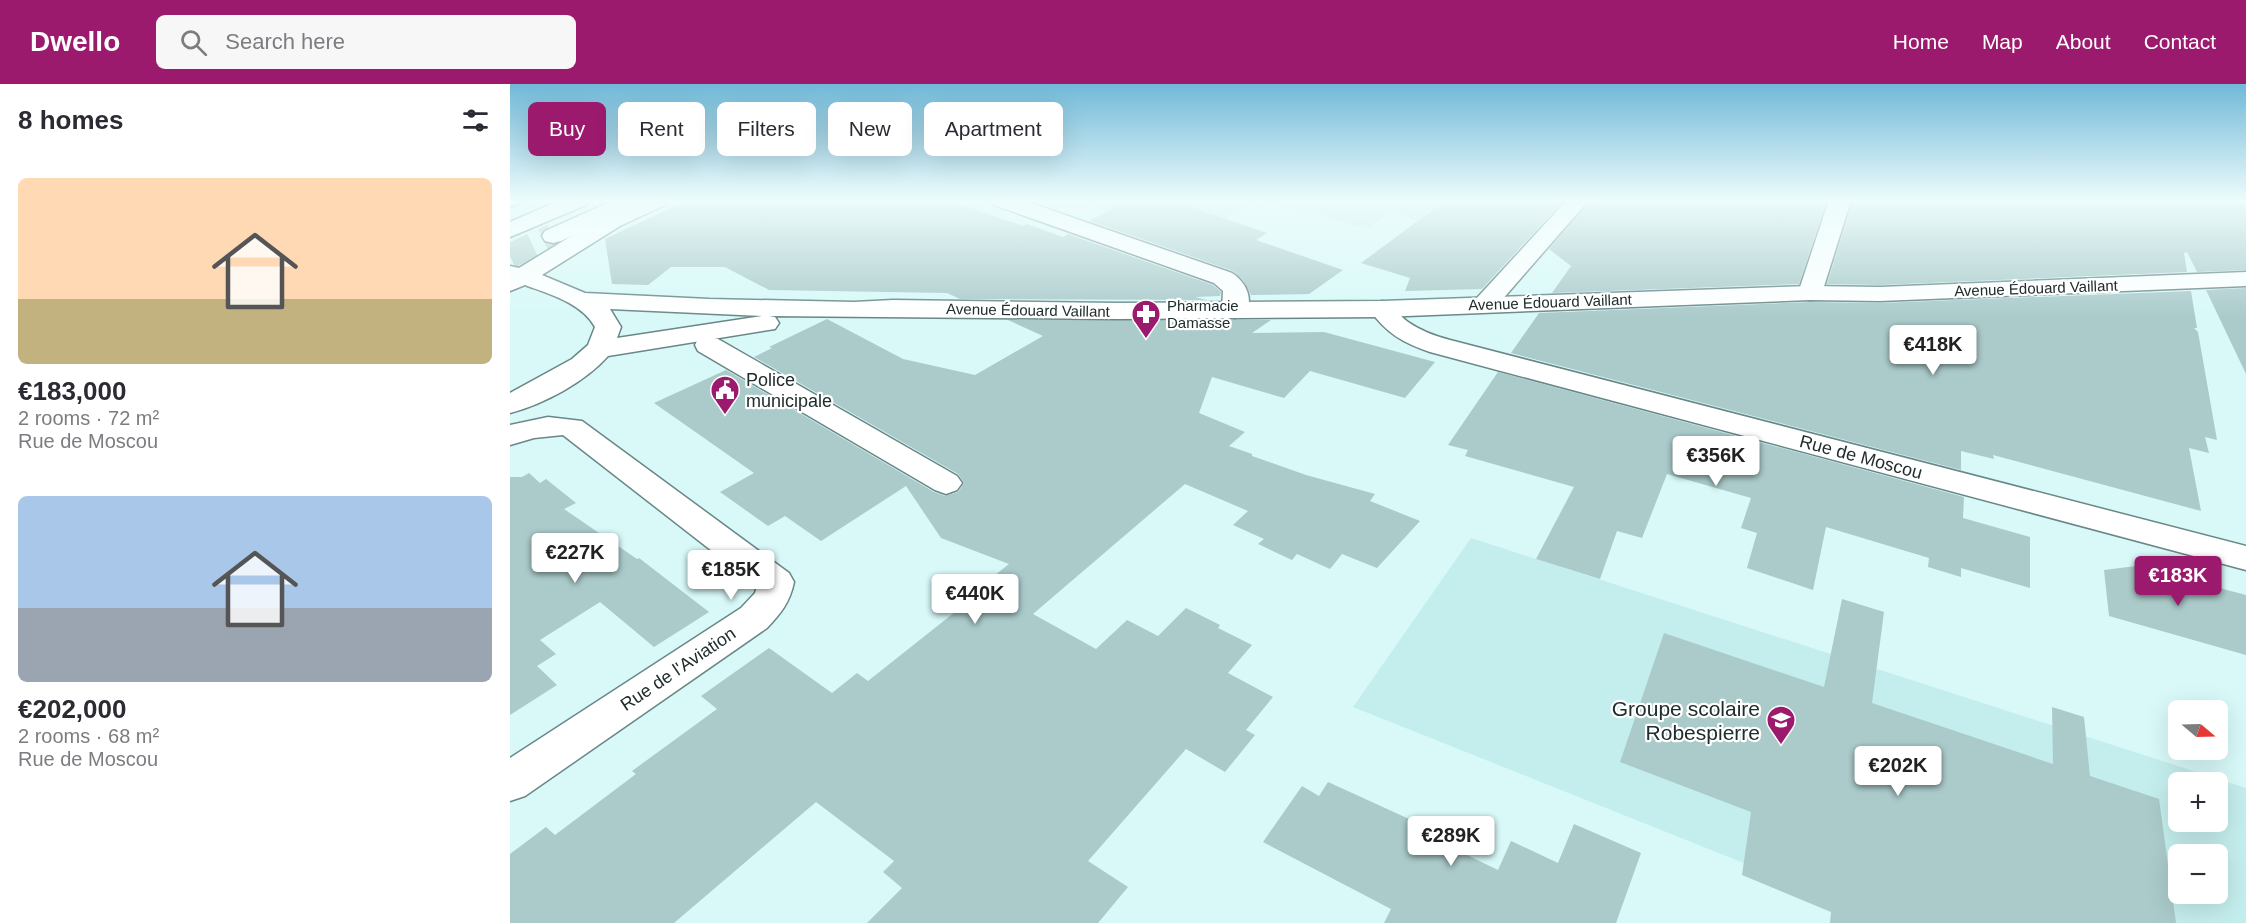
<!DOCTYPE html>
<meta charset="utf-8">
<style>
body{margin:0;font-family:Helvetica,sans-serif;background:#f7f7f7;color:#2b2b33;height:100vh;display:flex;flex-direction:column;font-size:22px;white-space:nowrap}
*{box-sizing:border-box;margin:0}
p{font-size:20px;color:#7c7c81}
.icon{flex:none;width:33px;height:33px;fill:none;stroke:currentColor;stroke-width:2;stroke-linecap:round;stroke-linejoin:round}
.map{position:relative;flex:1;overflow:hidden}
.drawer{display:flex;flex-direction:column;background:#fff;width:510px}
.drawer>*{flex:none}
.hud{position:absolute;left:18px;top:18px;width:570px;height:54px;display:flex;gap:12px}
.needle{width:39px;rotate:109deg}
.fabs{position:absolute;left:1658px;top:616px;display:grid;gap:12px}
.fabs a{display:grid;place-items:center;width:60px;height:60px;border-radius:9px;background:#fff;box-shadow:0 6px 24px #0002;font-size:30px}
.price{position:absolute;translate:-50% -51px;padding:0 14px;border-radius:6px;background:#fff;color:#222;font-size:20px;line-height:39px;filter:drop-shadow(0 2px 3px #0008)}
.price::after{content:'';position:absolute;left:50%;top:36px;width:18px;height:14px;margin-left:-9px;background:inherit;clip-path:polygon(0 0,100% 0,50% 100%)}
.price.active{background:#9c1a6e;color:#fff}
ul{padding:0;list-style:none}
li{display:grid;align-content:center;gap:12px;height:318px;padding:0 18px}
li span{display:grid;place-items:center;height:186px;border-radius:9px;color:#555}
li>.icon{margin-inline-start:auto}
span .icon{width:108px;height:108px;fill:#fffc;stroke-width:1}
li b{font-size:26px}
h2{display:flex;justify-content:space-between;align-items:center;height:72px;padding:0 18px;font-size:26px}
.tag{padding:0 21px;border-radius:9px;background:#fff;box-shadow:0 6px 24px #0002;font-size:21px;line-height:54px}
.tag.active{background:#9c1a6e;color:#fff}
header{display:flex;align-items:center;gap:36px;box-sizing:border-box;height:84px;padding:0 30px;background:#9c1a6e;color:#fff}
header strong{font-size:28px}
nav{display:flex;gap:33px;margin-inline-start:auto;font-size:21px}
.search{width:420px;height:54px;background:#f7f7f7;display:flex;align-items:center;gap:15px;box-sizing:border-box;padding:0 21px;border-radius:9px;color:#7c7c81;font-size:22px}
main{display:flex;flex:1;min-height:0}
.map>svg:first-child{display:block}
</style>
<header>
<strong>Dwello</strong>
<div class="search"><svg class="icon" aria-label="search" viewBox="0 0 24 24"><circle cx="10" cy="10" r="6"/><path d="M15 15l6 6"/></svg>Search here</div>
<nav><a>Home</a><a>Map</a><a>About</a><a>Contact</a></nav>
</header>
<main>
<section class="drawer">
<h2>8 homes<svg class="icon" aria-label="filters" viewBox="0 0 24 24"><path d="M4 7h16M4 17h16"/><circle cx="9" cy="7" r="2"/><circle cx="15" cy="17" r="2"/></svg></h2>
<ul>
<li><span style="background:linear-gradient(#ffd9b3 65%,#c2b280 0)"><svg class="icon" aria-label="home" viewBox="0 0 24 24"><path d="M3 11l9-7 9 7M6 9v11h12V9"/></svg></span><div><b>€183,000</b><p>2 rooms · 72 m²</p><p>Rue de Moscou</p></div></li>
<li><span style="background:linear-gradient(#a9c7e8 60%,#9aa5b1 0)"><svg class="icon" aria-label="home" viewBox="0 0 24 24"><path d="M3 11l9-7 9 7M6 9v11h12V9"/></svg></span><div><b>€202,000</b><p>2 rooms · 68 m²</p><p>Rue de Moscou</p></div></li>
</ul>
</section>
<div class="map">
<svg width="1736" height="839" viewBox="0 0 1736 839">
<rect width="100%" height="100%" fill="#d8f9f8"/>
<path fill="#c4eeed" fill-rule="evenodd" d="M577,116H747L716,135L696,176L582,135L597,127Z
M756,116H932L909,137L881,129L857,145Z
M961,454L1736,704V839H1384L843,623ZM1668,699H1707V738H1668ZM1668,771H1707V810H1668Z"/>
<path fill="#abcaca" d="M177,116H438L513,142L517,140L553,153L558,150L703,201L711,208L710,212L685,213L697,216L450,215L437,209L259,206L215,183H161L138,201L102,200L95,155Z
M617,116H661L757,149L746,156L833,186L799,210L741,211L733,196L723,187L580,137Z
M936,116H1054L972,205L895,207L900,194L851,179Z
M1081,116H1317L1289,200L1042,209L1061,182L1039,165Z
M1343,116H1714L1736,120V186L1687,188L1677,168L1674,169L1677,188L1370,201L1317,200Z
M1736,204V290L1696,206Z
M1681,207L1687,244H1684L1688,248L1707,356L1695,353L1699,369L1679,364L1691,427L1483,371L1484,375L1451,367V386L1001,269L1029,229L1300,218L1370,219Z
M317,235L393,275L465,291L533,252L498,236H761L742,249L814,248L925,278L895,314L800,287L774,314L702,293L689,329L735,348L719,362L742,370V372L796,391L865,410L860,417L910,437L867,484L832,470L820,485L787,470L782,476L748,460L754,455L723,441L738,427L675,400L523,530L586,565L617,536L648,552L676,524L710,541L708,544L742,561L718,589L763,613L736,646L745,651L715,688L676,665L578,777L618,803L588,839H357L392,804L373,788L384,777L306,718L164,839H0V770L36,743L45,751L126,690L122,687L207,625L191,612L259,564L322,609L347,589L358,597L474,505L470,503L499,480L431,454L396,402L311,457L275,432L258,442L210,408L244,389L144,319L216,286L424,408L435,412L448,408L454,399L448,390L244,273L262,264L259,263Z
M988,288L1454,413L1453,434L1520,453V504L1451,484V493L1418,483L1419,474L1316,443L1303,506L1237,484L1247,449L1231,444L1241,414L1157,390L1132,454L1107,447L1090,495L1026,475L1064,403L955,372L958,366L938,361Z
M19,389L30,399L36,395L66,419L54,425L127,475L129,474L199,528L144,563L90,518L30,556L46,570L27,582L47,601L0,631V393H12Z
M1626,482L1736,511V571L1599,532L1594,486Z
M1332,515L1374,528L1362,619L1543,680L1542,623L1574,633L1580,692L1649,715L1666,839H1320L1321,828L1232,791L1241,728L1110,678L1154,549L1314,603Z
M818,698L932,750L928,757L988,786L1001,757L1048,779L1064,740L1131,769L1106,839H874L881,825L753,758L792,702L809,712Z"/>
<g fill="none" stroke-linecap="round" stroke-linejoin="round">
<path stroke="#b3d0cf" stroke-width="25" stroke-dasharray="25 12" stroke-linecap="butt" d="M0,172L43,152"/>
<g stroke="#6a8787" stroke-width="3">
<path id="street" d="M481,116H512L722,189C736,198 745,216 734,231L725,234L716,231L712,226L713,207L704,199L484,121Z
M1057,116H1079L984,225L975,228L966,225L962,220L966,215Z
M1319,116H1341L1312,209L1309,214L1300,216L1291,214L1288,209Z
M872,217C884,220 888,231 898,238C911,247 925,252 940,256L1736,462V486L920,268C893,259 876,249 859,225L863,220Z
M198,253L208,255L447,392L452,399L447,406L436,410L425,406L188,267L185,261L188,255Z
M38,333L72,337L279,489L284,498C280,518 271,529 257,544L15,712L0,717V674L231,524L245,509L247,502L53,351L24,354L0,361V341Z"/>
</g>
<g stroke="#6a8787" stroke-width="3">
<path id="primary" d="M51,116H79L76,121L0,153V138Z
M130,116H158L155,121L110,142L32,191L75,209L199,215L344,218L383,216L609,219L872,217L1300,202L1370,203L1736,188V202L1370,217L1300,216L872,233L609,235L259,232L265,233L269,239L265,245L98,272C75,298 34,320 0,329V309L62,275L78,261L85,243C72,219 39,210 15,201L0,207V182L9,184L94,132ZM100,225L252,232L107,254L111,243Z"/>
</g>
<g stroke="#6a8787" stroke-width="3">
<path id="highway" d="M104,116H132L129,121L51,157L43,159L35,157L32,152L35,147Z"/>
</g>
<use href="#street" fill="#fff" fill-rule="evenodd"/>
<use href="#primary" fill="#fff" fill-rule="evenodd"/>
<use href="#highway" fill="#fff" fill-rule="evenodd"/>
<path stroke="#6f8484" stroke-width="1.5" d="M0,124L19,116"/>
</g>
<linearGradient id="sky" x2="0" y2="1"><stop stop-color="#71b9d8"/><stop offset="0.5" stop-color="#edfcfc"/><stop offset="1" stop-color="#edfcfc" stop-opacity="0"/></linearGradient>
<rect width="1736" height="233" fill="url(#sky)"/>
<defs>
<g id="pharmacy-pin" transform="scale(1.5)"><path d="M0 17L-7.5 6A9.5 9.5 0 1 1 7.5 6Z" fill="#9c1a6e" stroke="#fff"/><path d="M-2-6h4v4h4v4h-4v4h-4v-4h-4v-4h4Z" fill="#fff"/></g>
<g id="civic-pin" transform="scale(1.5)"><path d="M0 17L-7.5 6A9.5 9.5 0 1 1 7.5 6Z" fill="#9c1a6e" stroke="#fff"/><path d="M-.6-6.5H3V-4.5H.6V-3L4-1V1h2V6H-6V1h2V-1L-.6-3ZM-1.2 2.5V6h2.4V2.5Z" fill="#fff"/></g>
<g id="school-pin" transform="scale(1.5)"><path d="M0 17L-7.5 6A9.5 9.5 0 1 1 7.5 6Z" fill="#9c1a6e" stroke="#fff"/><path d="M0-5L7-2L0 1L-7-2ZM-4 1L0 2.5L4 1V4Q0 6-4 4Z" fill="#fff"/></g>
</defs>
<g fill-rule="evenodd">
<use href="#pharmacy-pin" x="636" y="230"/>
<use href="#civic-pin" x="215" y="306"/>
<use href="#school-pin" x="1271" y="636"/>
</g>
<g text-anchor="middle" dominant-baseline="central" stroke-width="4.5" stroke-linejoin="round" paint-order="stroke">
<g font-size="15" fill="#212d2d" stroke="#fff">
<text transform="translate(1526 204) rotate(-2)">Avenue Édouard Vaillant</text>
<text transform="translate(1040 218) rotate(-2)">Avenue Édouard Vaillant</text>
<text transform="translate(518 226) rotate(1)">Avenue Édouard Vaillant</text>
</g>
<g font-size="15" fill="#212d2d" stroke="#fff" text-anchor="start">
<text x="657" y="221">Pharmacie<tspan x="657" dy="17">Damasse</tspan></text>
</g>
<g font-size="18" fill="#212d2d" stroke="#fff" text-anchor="start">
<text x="236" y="296">Police<tspan x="236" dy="21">municipale</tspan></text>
</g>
<g font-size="18" fill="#212d2d" stroke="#fff">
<text transform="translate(1351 373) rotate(15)">Rue de Moscou</text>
<text transform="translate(168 585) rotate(-34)">Rue de l'Aviation</text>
</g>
<g font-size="21" fill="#212d2d" stroke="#fff" text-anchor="end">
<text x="1250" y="624">Groupe scolaire<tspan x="1250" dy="24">Robespierre</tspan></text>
</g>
</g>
</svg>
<div class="fabs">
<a><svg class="needle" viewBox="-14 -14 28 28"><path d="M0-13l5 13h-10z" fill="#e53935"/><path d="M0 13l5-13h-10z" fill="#7c7c81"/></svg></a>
<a>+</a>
<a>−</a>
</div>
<b class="price" style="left:1423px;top:292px">€418K</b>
<b class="price" style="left:1206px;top:403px">€356K</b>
<b class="price" style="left:65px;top:500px">€227K</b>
<b class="price" style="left:221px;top:517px">€185K</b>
<b class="price active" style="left:1668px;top:523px">€183K</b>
<b class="price" style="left:465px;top:541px">€440K</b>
<b class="price" style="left:1388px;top:713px">€202K</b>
<b class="price" style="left:941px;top:783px">€289K</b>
<div class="hud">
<a class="tag active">Buy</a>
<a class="tag">Rent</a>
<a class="tag">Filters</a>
<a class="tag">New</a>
<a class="tag">Apartment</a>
</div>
</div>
</main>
